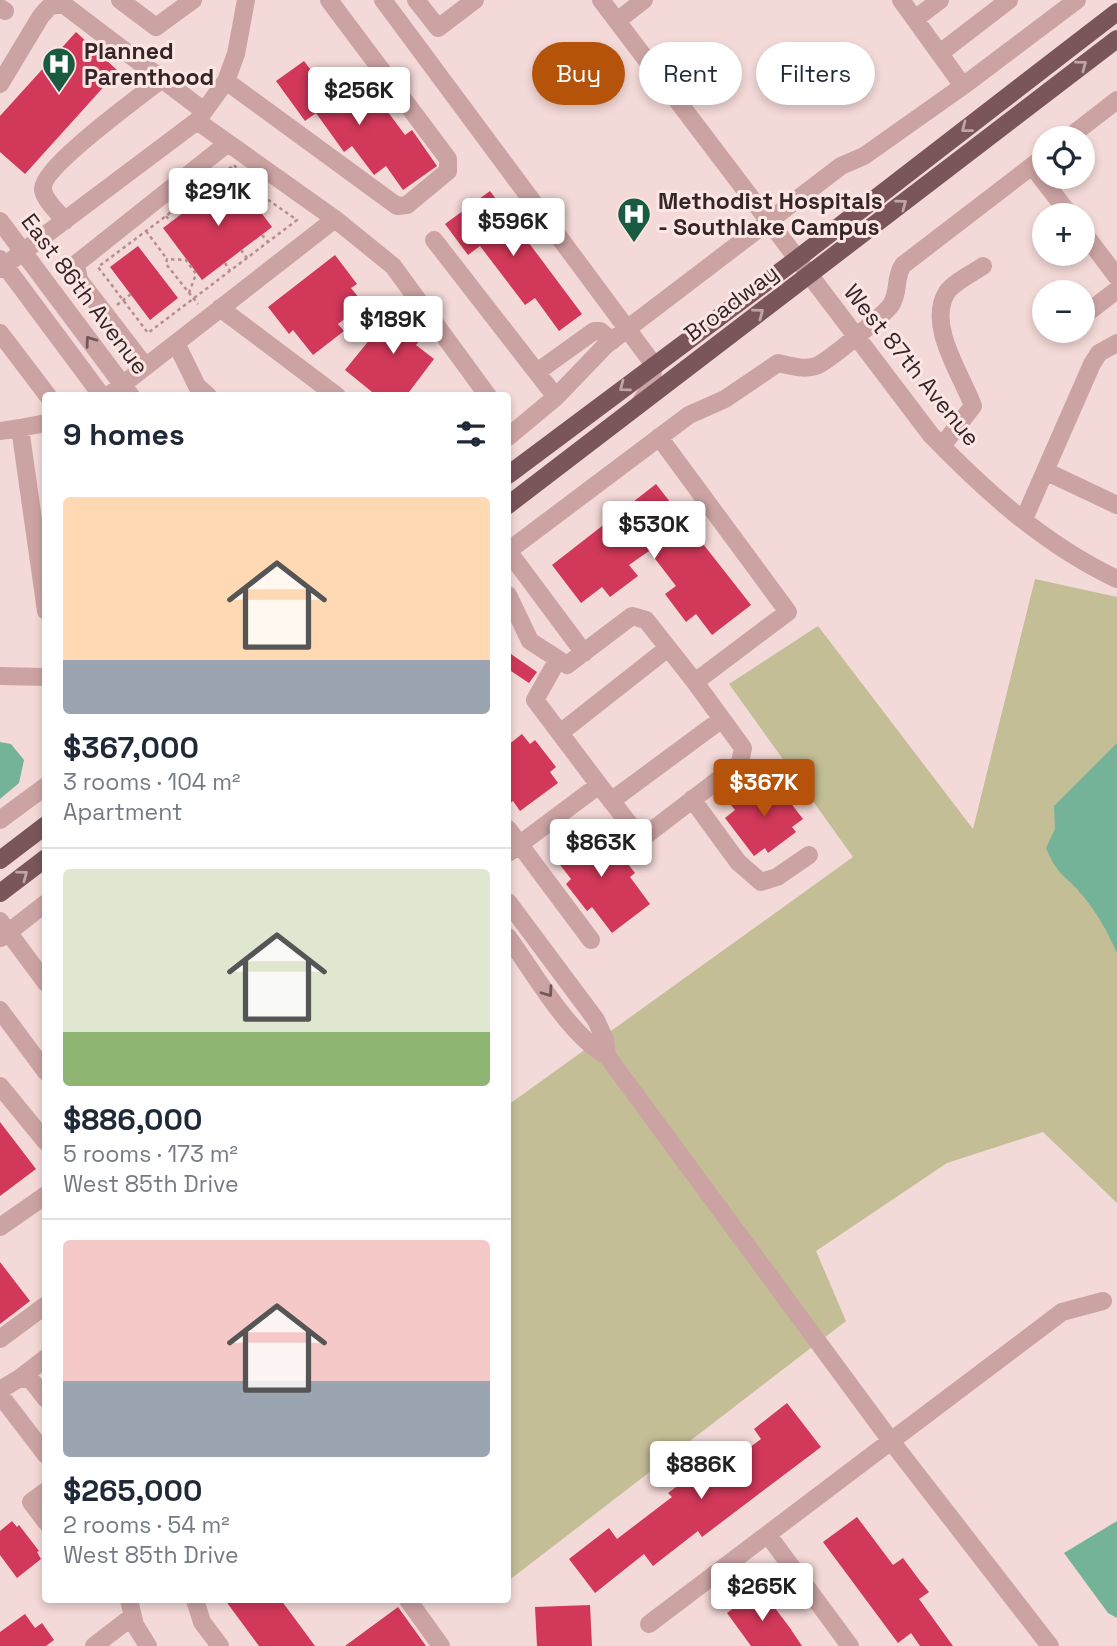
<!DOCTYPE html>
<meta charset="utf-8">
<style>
body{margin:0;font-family:"Space Grotesk",sans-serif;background:#f6f6f7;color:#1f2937;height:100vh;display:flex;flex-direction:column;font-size:26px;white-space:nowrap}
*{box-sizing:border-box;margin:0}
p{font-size:23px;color:#747a83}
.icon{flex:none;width:38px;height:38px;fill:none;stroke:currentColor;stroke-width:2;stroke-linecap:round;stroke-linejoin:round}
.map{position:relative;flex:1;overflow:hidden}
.panel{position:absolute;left:42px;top:392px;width:469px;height:1211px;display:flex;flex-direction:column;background:#fff;border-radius:7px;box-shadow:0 4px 10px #0003}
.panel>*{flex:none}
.top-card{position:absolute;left:532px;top:42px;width:480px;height:63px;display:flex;gap:14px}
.tools{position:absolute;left:1032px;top:126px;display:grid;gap:14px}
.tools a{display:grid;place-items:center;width:63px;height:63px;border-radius:50%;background:#fff;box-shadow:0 4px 10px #0003;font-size:35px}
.price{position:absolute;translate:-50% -60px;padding:0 16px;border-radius:7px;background:#fff;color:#222;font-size:23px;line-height:46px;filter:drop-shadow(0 2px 4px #0008)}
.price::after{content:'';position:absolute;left:50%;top:42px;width:21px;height:16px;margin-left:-10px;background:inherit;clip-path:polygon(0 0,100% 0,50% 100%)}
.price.current{background:#b45309;color:#fff}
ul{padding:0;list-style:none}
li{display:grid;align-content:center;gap:14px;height:371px;padding:0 21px}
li+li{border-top:2px solid #e0e1e3}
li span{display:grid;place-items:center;height:217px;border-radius:7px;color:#555}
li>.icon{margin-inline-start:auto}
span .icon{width:126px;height:126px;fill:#fffc;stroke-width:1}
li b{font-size:30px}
h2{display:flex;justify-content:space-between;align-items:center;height:84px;padding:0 21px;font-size:30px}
.chip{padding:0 24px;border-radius:32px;background:#fff;box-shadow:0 4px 10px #0003;font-size:24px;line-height:63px}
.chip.current{background:#b45309;color:#fff}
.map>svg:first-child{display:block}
</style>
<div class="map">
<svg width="1117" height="1646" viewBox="0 0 1117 1646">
<rect width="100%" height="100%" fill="#f3d9d7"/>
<path fill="#c3be96" d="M1035,579L1117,597V1203L1043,1132L947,1163L816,1251L846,1321L508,1581V1105L853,857L729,684L818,626L973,829Z"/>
<path fill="#74b398" d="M0,742L11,744L24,760L19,783L0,799Z
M1117,743V953C1107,931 1098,914 1083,896C1065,874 1058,877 1046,848L1055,829L1054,806Z
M1117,1521V1618L1108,1613L1064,1553Z"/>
<path fill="#d13859" d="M76,32L118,71L25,174L0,152V116Z
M304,61L332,98L347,86L358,101L367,95L376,108L382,104L405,135L412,130L437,166L403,190L386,166L374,175L352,146L344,152L316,113L305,121L276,81Z
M233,175L272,227L202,280L163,228Z
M490,191L582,314L559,331L535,298L525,305L480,246L468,255L445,224Z
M138,246L178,298L150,320L110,267Z
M335,255L357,284L351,288L364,304L338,324L344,331L313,355L293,330L289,334L268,307Z
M401,301L427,331L416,345L434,359L406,396H377L345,370Z
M656,484L751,605L712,635L696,614L686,622L665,594L676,586L649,551L629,565L638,576L610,597L602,587L581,603L552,565Z
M508,652L537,672L529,683L508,669Z
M522,734L530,744L535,740L556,767L550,772L558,783L520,811L513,801L508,805V745Z
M760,783L767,792L777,785L803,819L792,827L796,832L768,853L765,848L754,856L725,818L735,810L731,805Z
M589,824L609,850L614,846L635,873L630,877L650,904L612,933L592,907L587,911L566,884L571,879L551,853Z
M0,1122L36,1169L0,1196Z
M0,1262L30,1301L0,1324Z
M787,1403L821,1447L702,1537L698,1531L653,1566L644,1554L595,1593L569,1559L609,1528L617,1539L672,1497L668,1493L703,1467L710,1477L761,1439L754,1429Z
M857,1517L893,1565L903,1558L920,1581L929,1592L919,1599L953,1646H920L911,1633L898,1643L823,1542Z
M12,1521L17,1527L19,1525L39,1551L37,1552L41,1559L17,1578L0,1555V1531Z
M760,1588L790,1628L802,1646H751L727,1613Z
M225,1600H281L315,1646H259Z
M590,1605L592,1646H537L535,1607Z
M398,1607L426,1646H345Z
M25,1614L35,1628L42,1623L54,1640L46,1646H0V1632Z"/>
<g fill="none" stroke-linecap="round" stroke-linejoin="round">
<path stroke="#b88d8e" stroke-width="2.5" stroke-dasharray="3.5 3.5" stroke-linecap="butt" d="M234,165L254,190L297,220L148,333L98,267Z
M242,188L248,183
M202,189L206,195
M182,204L187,210
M166,216L171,222
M146,231L167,259
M262,235L268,242
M241,250L247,258
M225,263L230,271
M189,293L196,274L186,260L167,259L166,264L198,304
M117,305L131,294"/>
<path stroke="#cca3a3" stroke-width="18" d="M120,0L156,27L193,0
M383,0L654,365L650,388L640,403
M416,0L438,28L475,0
M601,0L931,435C985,491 1046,546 1117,579
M901,0L963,86
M0,8L5,11
M915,19L940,0
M617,21L644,0
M940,53L1009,0
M226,81L397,206L407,205L448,171V159L329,0
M0,84L41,16L50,6L63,4L204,111
M197,121L335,219L393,266L488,396
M1068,138L1117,100
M1032,166L1070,215
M0,221L131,396
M65,221C58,212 45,201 43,190C40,168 142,95 162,79
M1083,232L1117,277
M434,240L556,397
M0,259L102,396
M0,269L197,121L226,81L236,54L246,0
M220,308L337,396
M1083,316L1117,290
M0,333L48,396
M176,343L197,386L208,396
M145,366L79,280L76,264L228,143
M537,372L594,331H600L612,341
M108,396L335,219
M46,423L20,428L46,611
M0,431L20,428
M508,437L556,397L606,345L841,166L864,156L963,86L1077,0
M942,446L973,406C962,375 926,325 947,292C954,282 973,273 983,266
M1045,471L1117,505
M1024,519L1092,364L1099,353L1117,343
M508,551L689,415L725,399L778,363C791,366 804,370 816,366C826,363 885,314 891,305C900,291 894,278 903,265L1045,156
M508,551L584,653
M508,595L530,641L567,665L632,616L646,620L695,682L788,612L659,437
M0,676L46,677
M560,733L668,648
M599,785L641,839L740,763L743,748L695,682
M692,799L738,862L761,882L777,877L809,855
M611,801L722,719
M0,820L46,786
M508,829L591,940
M508,853L599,785L535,700L558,659
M508,902L596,1020L605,1040L607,1056C568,1034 535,974 508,937
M0,921L46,983
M1,938L46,903
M0,1010L46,1072
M607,1056L891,1441L1062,1312L1103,1301
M0,1086L46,1142
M0,1227L46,1195
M0,1339L46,1305
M20,1378L46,1358
M0,1390L20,1378L31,1380L46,1399
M0,1395L46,1455
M46,1491L31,1502L46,1522
M768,1535L850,1646
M129,1600L135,1625L148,1646
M195,1600L202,1622L220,1646
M408,1600L441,1646
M649,1624L891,1441L1050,1646
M94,1646L133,1616"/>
<path stroke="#7a555a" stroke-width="18" d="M508,475L797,259L1117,12
M508,505L1117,39
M0,860L46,825
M0,893L46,858"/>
</g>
<defs><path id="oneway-chevron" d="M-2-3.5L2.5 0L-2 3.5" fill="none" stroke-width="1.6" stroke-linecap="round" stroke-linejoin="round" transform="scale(1.75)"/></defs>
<g stroke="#c1a5a6">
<use href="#oneway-chevron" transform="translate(1082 65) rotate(-37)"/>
<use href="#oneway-chevron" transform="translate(966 128) rotate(142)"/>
<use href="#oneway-chevron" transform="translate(902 204) rotate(-37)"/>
<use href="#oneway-chevron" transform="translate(759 313) rotate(-37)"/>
<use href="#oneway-chevron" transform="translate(624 387) rotate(143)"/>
<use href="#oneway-chevron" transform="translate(23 875) rotate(-37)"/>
</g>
<g stroke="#725759">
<use href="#oneway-chevron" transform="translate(90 341) rotate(-126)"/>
<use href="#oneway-chevron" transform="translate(548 992) rotate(54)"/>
</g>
<defs>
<g id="hospital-pin" transform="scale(1.75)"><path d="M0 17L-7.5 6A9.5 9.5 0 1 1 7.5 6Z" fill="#185b40" stroke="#fbe6e4"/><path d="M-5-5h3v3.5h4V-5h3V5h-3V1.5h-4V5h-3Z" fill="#fff"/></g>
</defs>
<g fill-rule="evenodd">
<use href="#hospital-pin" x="59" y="64"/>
<use href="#hospital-pin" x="634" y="214"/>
</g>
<g text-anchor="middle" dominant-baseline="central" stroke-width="6" stroke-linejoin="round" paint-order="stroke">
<g font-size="23" font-weight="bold" fill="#362528" stroke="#fbe6e4" text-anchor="start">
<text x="84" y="51">Planned<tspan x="84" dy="26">Parenthood</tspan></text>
<text x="658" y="201">Methodist Hospitals<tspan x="658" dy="26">- Southlake Campus</tspan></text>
</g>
<g font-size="23" fill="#362528" stroke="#fbe6e4">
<text transform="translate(85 294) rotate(53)">East 86th Avenue</text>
<text transform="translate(731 303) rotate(-37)">Broadway</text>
<text transform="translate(912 365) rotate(51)">West 87th Avenue</text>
</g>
</g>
</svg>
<div class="tools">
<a><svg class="icon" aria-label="locate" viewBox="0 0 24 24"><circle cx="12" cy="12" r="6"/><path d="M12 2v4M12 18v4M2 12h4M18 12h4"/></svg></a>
<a>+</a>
<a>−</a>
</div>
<b class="price" style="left:359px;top:127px">$256K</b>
<b class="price" style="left:218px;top:228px">$291K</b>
<b class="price" style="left:513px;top:258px">$596K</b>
<b class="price" style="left:393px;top:356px">$189K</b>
<b class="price" style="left:654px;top:561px">$530K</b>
<b class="price current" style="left:764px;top:819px">$367K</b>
<b class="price" style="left:601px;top:879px">$863K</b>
<b class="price" style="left:701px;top:1501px">$886K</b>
<b class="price" style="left:762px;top:1623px">$265K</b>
<div class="top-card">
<a class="chip current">Buy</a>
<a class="chip">Rent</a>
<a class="chip">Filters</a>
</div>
<section class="panel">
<h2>9 homes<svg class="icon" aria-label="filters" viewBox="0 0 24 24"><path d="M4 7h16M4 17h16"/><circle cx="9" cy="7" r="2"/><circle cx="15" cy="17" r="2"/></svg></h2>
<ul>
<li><span style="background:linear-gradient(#ffd9b3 75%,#9aa5b1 0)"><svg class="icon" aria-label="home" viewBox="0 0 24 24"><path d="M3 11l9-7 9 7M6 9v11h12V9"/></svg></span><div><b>$367,000</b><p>3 rooms · 104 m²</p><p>Apartment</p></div></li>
<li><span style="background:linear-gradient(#dfe7d0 75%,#8fb573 0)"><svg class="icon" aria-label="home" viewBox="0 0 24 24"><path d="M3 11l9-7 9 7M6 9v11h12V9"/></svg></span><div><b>$886,000</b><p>5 rooms · 173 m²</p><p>West 85th Drive</p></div></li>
<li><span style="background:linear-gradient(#f6c9c9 65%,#9aa5b1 0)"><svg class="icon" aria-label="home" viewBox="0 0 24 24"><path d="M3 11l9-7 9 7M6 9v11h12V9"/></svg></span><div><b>$265,000</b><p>2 rooms · 54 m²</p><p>West 85th Drive</p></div></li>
</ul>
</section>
</div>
